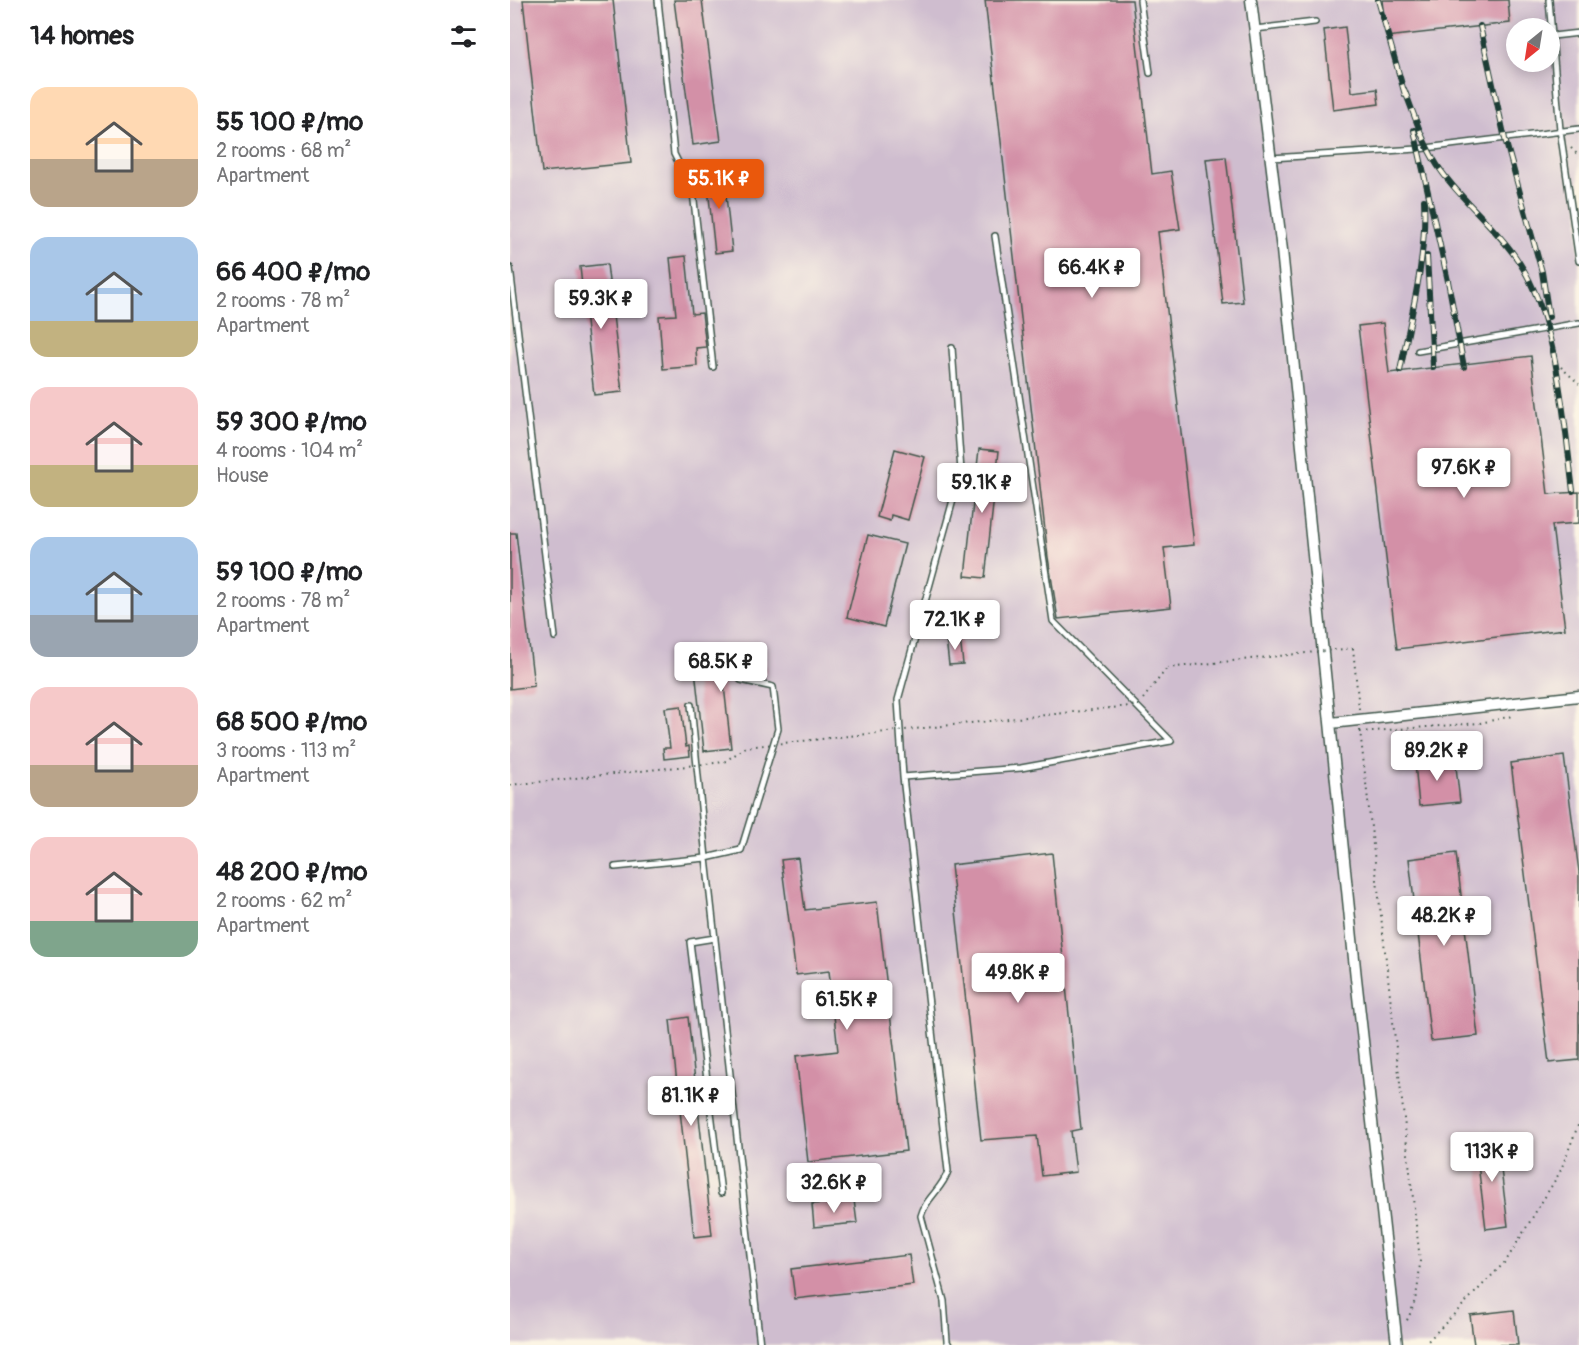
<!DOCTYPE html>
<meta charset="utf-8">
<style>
body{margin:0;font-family:Pangolin,sans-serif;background:#f2f2f2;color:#202124;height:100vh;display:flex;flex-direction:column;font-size:22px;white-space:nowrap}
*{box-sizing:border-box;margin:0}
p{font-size:20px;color:#757577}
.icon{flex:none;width:33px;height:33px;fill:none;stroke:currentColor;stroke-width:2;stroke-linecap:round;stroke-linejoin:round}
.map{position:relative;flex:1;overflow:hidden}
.details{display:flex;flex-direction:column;background:#fff;width:510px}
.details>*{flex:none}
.needle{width:39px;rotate:210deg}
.controls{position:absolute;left:996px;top:18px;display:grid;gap:12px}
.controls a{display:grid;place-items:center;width:54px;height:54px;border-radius:50%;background:#fff;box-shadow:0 3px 15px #0003;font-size:30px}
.price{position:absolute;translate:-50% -51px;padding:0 14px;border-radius:6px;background:#fff;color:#222;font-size:20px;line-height:39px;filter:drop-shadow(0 2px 3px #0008)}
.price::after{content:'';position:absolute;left:50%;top:36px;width:18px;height:14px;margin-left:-9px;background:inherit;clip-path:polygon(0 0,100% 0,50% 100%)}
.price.current{background:#ea580c;color:#fff}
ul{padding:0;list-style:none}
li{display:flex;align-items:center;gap:18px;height:150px;padding:0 30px}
li span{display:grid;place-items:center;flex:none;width:168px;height:120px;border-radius:18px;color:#555}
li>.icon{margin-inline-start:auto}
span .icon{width:72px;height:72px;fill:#fffc;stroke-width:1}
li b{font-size:26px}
h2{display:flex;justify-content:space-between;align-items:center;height:72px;padding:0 30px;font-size:26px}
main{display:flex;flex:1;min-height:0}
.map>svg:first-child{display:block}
</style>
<main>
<section class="details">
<h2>14 homes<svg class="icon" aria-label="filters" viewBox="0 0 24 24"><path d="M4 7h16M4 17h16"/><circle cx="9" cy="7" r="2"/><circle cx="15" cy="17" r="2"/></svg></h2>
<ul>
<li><span style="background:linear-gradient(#ffd9b3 60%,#b9a48a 0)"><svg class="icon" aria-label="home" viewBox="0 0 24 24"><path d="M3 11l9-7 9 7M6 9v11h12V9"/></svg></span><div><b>55 100 ₽/mo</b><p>2 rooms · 68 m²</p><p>Apartment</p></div></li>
<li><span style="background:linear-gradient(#a9c7e8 70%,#c2b280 0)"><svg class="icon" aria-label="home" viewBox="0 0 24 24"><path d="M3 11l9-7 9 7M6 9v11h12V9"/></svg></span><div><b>66 400 ₽/mo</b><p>2 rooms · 78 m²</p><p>Apartment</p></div></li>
<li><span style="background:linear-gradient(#f6c9c9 65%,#c2b280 0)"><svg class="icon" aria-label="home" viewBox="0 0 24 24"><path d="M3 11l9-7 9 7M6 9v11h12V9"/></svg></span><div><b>59 300 ₽/mo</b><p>4 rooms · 104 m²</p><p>House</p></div></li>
<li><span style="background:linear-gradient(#a9c7e8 65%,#9aa5b1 0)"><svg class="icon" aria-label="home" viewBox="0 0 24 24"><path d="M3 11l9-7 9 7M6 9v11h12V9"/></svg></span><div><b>59 100 ₽/mo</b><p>2 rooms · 78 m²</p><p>Apartment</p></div></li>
<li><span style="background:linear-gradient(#f6c9c9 65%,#b9a48a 0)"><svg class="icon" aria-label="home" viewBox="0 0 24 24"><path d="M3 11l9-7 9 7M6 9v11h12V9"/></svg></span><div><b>68 500 ₽/mo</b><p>3 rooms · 113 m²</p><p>Apartment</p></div></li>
<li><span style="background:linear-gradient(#f6c9c9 70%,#7fa58c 0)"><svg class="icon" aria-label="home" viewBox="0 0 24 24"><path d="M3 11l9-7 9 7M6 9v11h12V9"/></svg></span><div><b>48 200 ₽/mo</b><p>2 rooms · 62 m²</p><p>Apartment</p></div></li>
</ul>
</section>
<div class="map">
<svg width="1069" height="1345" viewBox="0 0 1069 1345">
<rect width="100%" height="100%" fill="#fcf5e5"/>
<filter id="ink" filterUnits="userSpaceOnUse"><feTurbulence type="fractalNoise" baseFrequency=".0167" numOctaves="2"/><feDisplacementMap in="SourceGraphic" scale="12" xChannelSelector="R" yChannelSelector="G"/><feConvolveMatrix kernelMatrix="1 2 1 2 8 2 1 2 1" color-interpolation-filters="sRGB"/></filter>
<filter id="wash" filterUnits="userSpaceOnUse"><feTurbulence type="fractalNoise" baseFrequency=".008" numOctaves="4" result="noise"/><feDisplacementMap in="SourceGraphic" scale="24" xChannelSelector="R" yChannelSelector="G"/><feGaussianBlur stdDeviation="1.35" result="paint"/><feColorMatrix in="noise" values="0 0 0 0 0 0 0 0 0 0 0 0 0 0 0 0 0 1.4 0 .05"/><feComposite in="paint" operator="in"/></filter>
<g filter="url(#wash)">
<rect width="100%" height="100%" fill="#f1debe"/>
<path fill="#cfbdcf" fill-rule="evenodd" d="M0,0H1069V1345H0ZM1006,28H1040V62H1006Z"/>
<g id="blocks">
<path fill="#d390a7" d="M13,0H103L121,163L32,172Z
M164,0H192L211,141L183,145Z
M475,0H622L642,174L661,171L670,229L648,232L684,545L654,548L661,607L548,619L538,557Z
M872,0H998L1000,23L876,37Z
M835,27L842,92L867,89L869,104L823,110L814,30Z
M716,157L733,302L713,304L696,159Z
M213,168L222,251L205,253L196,169Z
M176,256L182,314L192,313L196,347L186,348L187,366L153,369L149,316L166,315L160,258Z
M97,264L112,392L84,395L70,267Z
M873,323L879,373L1021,356L1038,494L1069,492V523L1042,525L1055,629L887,649L848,326Z
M385,449L415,457L398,520L381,515L380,521L367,517Z
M469,449L489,451L475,578L455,576Z
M0,533H6L24,686L0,689Z
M358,535L395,544L374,627L337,617Z
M450,638L453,664L439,665L436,639Z
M253,650L256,672L213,677L221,748L194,751L184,661L213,658L212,655Z
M171,706L176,747L179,746L180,756L154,759L153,748H160L155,708Z
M1054,756L1069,872V1060L1039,1063L1001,763Z
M945,758L950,802L909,806L905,763Z
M542,853L571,1129L561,1131L566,1172L532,1176L527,1136L471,1140L441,865Z
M946,853L968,1036L921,1041L899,859Z
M288,858L295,910L367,902L396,1151L298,1162L286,1056L328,1051L319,971L286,975L271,860Z
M178,1017L202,1235L184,1237L160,1020Z
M987,1137L998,1226L976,1229L965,1140Z
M344,1200L347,1223L304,1227L302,1204Z
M399,1255L403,1285L285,1299L281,1269Z
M1004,1310L1008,1345H964L960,1315Z"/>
</g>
</g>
<g filter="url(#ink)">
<use href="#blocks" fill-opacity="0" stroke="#3e5549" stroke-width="1.5"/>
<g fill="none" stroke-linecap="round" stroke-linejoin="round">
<g stroke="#3e5549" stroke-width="8">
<path id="lane" d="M148,0L164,154L183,192L203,367
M630,0L640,73
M1039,0L1050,130L1069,261
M745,29L805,22
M1043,36L1069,33
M761,158L908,149L1069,129
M485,236L543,621L661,741
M0,268L45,637
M908,351L1069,323
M181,705L196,858L250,1345
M393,777L388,700L451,471L442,348
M105,867L196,858L231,850L268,729L263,687L231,680
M205,938L180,942L211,1193
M439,1345L437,1341L434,1301L411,1216C416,1197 432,1190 438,1171L393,777L511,768L661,741"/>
</g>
<g stroke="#3e5549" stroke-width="13">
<path id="street" d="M741,0L772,250L846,978L887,1345
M821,723L1069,696"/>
</g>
<path stroke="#3e5549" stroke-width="2" stroke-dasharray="1.5 4.5" stroke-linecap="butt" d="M1061,148L1069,156
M1051,367L1069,384
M843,648L849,709
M633,699L657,668
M850,730L910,1260C909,1282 907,1302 896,1322
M850,732L970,723L1002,716
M914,1345L996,1261L1050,1172L1069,1123"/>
<use href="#lane" stroke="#fff" stroke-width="5"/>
<use href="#street" stroke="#fff" stroke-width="10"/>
<g stroke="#1f3d34" stroke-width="6">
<path id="rail" d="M868,0L895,95
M970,26L995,139L1032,272L1039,317
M894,89C905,116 914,148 932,172C955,204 988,229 1009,262C1048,321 1054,422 1063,491
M904,130L938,281L954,367
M917,256L923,367
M890,371C901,316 917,257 914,200"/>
</g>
<use href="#rail" stroke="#fcf5e5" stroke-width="4" stroke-dasharray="11" stroke-linecap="butt"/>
<path stroke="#3e5549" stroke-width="2" stroke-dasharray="1.5 4.5" stroke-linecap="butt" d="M657,668L843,648
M0,785L214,762L236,747L629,705"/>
</g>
</g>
</svg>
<div class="controls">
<a><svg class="needle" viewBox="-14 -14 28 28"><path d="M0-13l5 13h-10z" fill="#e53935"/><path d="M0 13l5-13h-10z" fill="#757577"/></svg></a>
</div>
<b class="price current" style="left:209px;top:210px">55.1K ₽</b>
<b class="price" style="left:582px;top:299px">66.4K ₽</b>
<b class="price" style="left:91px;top:330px">59.3K ₽</b>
<b class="price" style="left:954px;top:499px">97.6K ₽</b>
<b class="price" style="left:472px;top:514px">59.1K ₽</b>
<b class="price" style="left:445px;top:651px">72.1K ₽</b>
<b class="price" style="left:211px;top:693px">68.5K ₽</b>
<b class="price" style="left:927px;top:782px">89.2K ₽</b>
<b class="price" style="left:934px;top:947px">48.2K ₽</b>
<b class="price" style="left:508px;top:1004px">49.8K ₽</b>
<b class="price" style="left:337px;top:1031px">61.5K ₽</b>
<b class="price" style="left:181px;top:1127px">81.1K ₽</b>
<b class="price" style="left:982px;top:1183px">113K ₽</b>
<b class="price" style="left:324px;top:1214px">32.6K ₽</b>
</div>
</main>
